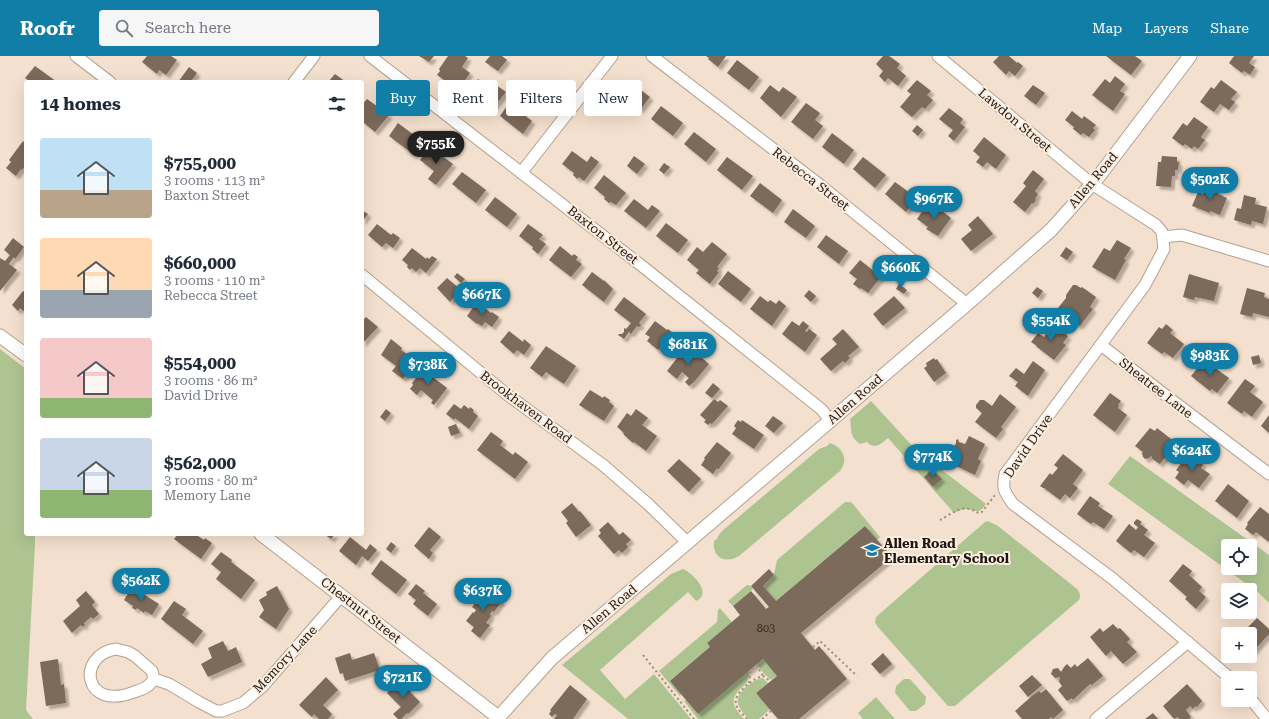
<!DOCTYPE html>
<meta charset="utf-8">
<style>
body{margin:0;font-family:"Roboto Serif",serif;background:#f6f6f7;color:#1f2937;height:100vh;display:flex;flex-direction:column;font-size:15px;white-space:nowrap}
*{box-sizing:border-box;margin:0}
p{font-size:13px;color:#747a83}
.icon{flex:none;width:22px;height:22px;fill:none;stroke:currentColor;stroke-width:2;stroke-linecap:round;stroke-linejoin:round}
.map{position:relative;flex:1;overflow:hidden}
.side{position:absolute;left:24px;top:24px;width:340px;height:456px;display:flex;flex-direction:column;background:#fff;border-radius:4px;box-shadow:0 4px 16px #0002}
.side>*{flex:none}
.banner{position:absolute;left:376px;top:24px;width:380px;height:36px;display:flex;gap:8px}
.controls{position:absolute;left:1221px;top:483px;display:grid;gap:8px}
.controls a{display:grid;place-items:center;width:36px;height:36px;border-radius:4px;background:#fff;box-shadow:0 4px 16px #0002;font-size:20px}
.price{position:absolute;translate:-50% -34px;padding:0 9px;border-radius:14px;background:#117ea7;color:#fff;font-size:13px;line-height:26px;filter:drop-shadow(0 1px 2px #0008)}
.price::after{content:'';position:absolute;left:50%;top:24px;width:12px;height:9px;margin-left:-6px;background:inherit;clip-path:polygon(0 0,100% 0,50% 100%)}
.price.current{background:#222;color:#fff}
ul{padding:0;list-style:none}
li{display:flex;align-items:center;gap:12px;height:100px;padding:0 16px}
li span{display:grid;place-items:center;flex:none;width:112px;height:80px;border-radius:4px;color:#555}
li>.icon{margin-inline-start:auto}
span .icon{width:48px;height:48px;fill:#fffc;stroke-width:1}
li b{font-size:17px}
h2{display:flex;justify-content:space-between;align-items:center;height:48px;padding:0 16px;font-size:17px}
.tag{padding:0 14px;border-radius:4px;background:#fff;box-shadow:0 4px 16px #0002;font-size:14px;line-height:36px}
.tag.current{background:#117ea7;color:#fff}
header{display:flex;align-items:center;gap:24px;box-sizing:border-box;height:56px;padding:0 20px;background:#117ea7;color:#fff}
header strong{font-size:19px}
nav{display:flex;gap:22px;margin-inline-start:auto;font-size:14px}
.search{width:280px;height:36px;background:#f6f6f7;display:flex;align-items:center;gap:10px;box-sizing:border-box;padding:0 14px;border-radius:4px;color:#747a83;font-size:15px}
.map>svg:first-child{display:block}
</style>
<header>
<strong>Roofr</strong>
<div class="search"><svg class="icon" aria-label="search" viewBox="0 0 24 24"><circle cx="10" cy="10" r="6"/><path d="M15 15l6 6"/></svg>Search here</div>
<nav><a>Map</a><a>Layers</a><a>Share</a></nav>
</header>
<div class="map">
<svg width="1269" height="663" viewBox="0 0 1269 663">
<defs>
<filter id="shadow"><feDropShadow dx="3.5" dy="3.5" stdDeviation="1" flood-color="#0004"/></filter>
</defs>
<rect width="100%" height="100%" fill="#f4e0ce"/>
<path fill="#adc491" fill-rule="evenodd" d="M0,293L26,313V478H35V488L26,654L33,663H0Z
M871,345L916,394L986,448C977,461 975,452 963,453C960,454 957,456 954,457L888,382C881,388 874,394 867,386L860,388C849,380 852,375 850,363ZM932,413L941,423L933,431L924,421Z
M830,387C843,391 849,404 840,415L739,500C725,508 712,502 714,485L717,483L718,480L722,475L819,393L827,390Z
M1130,400L1269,499V547L1259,537L1108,428ZM1228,490H1250V512H1228Z
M845,446H850L852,447L880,481L877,484L865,470L776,545L763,530L774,519L777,504Z
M988,465L998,470L1077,533C1080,537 1081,540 1079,544L955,650H948L877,570L875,566L876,561L985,466Z
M683,513C693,517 713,538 696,545L688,536L600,614L625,643L654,618L691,663H628L562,609L671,518Z
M747,529L751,530L753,533L733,550L728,545Z
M720,552L732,566L707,587L710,591L680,640L659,615L717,566L718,554Z
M763,603L777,620L771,624L764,618L757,608Z
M749,614C749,617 749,621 748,624C747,628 743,630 740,633C728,646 735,652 744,663H698L684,645L686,644L698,658Z
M763,622L768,627L756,637L770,653L759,663H749C745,659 739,653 738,647C735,637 754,623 763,622Z
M904,623H910L926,641L925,648L916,655H910L895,637L896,630Z
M876,641L895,663H863L858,657Z"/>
<path fill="#7b6a5a" filter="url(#shadow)" d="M147,0H171L177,4L166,19L159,14L157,18L142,6Z
M419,0H434L429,6Z
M448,0H465L468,2L462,11L470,17L461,30L455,26L452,30L437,19L440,15L439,13Z
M490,0H502L507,4L498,15L485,6Z
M706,0H726L718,11L708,3L709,2Z
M883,0H889L892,2L900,8L897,12L906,20L898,30L888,22L885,26L879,20L883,15L876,8Z
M999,0H1009L1017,7L1018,6L1023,10L1015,20L1009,15L1006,19L993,6Z
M1106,0H1135L1142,5L1131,19Z
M1234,0H1254L1249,7L1255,11L1250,19L1244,15L1242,17L1229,7Z
M737,4L759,21L749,34L727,17Z
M35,10L57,26H30L25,22Z
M189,11L197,17L192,24L195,26H178Z
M335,18L346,26H328Z
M1115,20L1125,28L1120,35L1125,38L1113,55L1092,39L1105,23L1110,27Z
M478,23L492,34L496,29L506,36L491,54L468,35Z
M628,24L650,41L640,54L618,38Z
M917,24L931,35L927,39L933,44L925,53L922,51L912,61L900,51L911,38L907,35Z
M1221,24L1237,36L1231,43L1235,46L1229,54L1220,48L1214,56L1200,46L1211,31L1214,33Z
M770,29L779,36L783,31L797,41L781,61L760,42Z
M1033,29L1045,37L1036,49L1024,40Z
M367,43L389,59L375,76L363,66L362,67V49Z
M509,47L532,65L523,78L500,60Z
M806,47L820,57L815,64L823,70L813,83L791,66Z
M661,50L683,67L673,80L651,63Z
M949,52L963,63L960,67L965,71L954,85L948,80L953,74L939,63Z
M1072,55L1082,63L1084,60L1096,69L1093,72L1095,74L1089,81L1083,77L1081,79L1073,73L1074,71L1065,64Z
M1194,61L1208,71L1201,81L1205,84L1198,93L1194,90L1192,93L1185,88L1183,90L1172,82L1183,67L1187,70Z
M398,67L423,86L413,98L389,80Z
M917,69L923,74L918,80L912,75Z
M694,76L716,93L706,106L684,88Z
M832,77L854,94L844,108L822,91Z
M984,81L1006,99L996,113L987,106L983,111L976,106L980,101L973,95Z
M23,85L26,88V111L25,110L22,114L21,113L16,120L6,112L11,106L9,104Z
M430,91L453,108L436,129L428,123L434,115L420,104Z
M572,95L587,106L591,100L599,106L584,125L579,121L577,123L573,119L574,117L562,108Z
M634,100L645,108L637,118L627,110Z
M1162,100L1177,101V106H1179L1178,114H1175V120H1172L1171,131L1156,130L1158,106H1161Z
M727,101L753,120L742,134L717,114Z
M863,101L886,119L875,132L853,113Z
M664,107L670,111L664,118L659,114Z
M1033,114L1044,123L1035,135L1038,138L1035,143L1036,144L1033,148L1032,147L1025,156L1013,146L1026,130L1023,127Z
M462,116L486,134L476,147L452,128Z
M604,119L626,137L616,149L611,146L609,147L604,143L605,141L594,132Z
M895,126L910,137L913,133L920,138L906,156L885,138Z
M760,127L782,144L773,157L750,140Z
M1207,129L1220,135L1218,138L1227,142L1220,159L1210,155V157L1192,150L1198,136L1203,138Z
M1244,139L1256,142L1255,148L1267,151L1263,168L1252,165L1251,169L1234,164L1237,152L1241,153Z
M495,141L517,158L507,171L485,154Z
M634,143L648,154L652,149L660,155L646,172L624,155Z
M926,150L935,156L938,152L951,162L938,180L926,173L928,171L917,163Z
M793,153L815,170L806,182L784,166Z
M362,154L368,158L362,166Z
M978,160L993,178L971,195L961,183L972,174L968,169Z
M666,167L688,184L678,197L656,180Z
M377,168L391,179L393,177L400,182L393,192L386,187L382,191L368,179Z
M528,168L543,179L539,183L546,188L538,198L532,193L533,191L519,180Z
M826,179L848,195L839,208L817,191Z
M13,182L24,191L15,203L14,201L9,208L17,214L0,235V202L5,205L10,199L4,194Z
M1117,184L1131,192L1124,203L1126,204L1115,224L1092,211L1104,192L1110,195Z
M712,186L727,198L717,211L719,212L717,215L719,216L710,228L696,217L699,214L687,204L697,191L703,196Z
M560,190L572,200L574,198L578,201L576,204L582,208L571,221L549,204Z
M1066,191L1073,196L1067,204L1060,200Z
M412,192L426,203L427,201L429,203L432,200L437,203L426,217L420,212L416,216L412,212L410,214L407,211L408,209L402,204Z
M860,204L881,221L868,237L861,232L860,233L853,228L857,223L849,217Z
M728,215L751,233L741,246L718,228Z
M592,216L604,225V224L613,233L604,246L582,229Z
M457,217L465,223L461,227L454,221Z
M1189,218L1219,227L1214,245L1195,241L1194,244L1183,241Z
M447,222L460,233L465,227L472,233L460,247L454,241L450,246L437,232Z
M899,228L907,234L904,238L896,233Z
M1073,229H1076L1081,232L1082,231L1096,241L1090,251L1093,253L1080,270L1079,269L1078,270L1074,267L1075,266L1058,252L1066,242V239Z
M1037,231L1043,235L1038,242L1032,237Z
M1247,232L1265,237L1264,241L1269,243V261L1253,257L1252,261L1240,258Z
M809,234L816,240L811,246L804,240Z
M23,235L26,237V257L20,252L18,255L12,249Z
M760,240L768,246L770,244L776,248L779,244L786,250L772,270L750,253Z
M894,240L905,252L883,270L873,258Z
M624,241L646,258L639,267L641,269L639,271L637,270L631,278L629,276L624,283L618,279L619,278H622L624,276V272L626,273L631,267L614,254Z
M477,246L491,257L492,256L499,261L492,271L485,266L482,270L477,267V268L467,260Z
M366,261L378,271L362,288V265Z
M655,265L667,274L668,273L672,276L671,278L680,284L670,297L661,290L658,294L647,285L650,281L645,278Z
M792,265L799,270L803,265L809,270L805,275L807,276L809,273L817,279L805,296L782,278Z
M1166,268L1173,274L1170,277L1184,288L1173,302L1164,296L1162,298L1147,287L1159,271L1162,273Z
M1053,269L1068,280L1063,287L1066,289L1054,304L1037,291V290L1031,286L1038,277L1044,281Z
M843,273L859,291L848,300L850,302L845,307L843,305L831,315L820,303L837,288L832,283Z
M509,275L523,286L524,283L531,289L524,299L517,294L514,298L500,286Z
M391,283L402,292L401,294L417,305L403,323L392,315L396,310L381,299Z
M687,289L709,308L694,326L689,330L685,326L689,322L682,316L677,323L667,315Z
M546,290L576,310L564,328L546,316L542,321L530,312Z
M1259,299L1261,307L1253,309L1251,301Z
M934,302L935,304L937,303L946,317L934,326L924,312L927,310L926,307Z
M1204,304L1229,322L1217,337L1212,333L1210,335L1191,320Z
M1033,305L1045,314L1028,340L1015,330L1018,326L1009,320L1016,312L1024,318Z
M425,311L432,317L430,319L447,332L434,349L431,347L433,344L421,334L417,339L410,333L413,329L412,327Z
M1245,323L1255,330L1250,336L1263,346L1252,361L1244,355L1242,358L1227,347Z
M713,327L720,333L712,342L705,337Z
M590,334L603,342L604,340L610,344L609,346L614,350L604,365L579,349Z
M1110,337L1121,345L1118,349L1119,350L1118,352L1127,359L1115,376L1093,359Z
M1000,338L1016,351L1001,371L1003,373L996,382L975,366L982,357L976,352V349L980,344H984L992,350Z
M714,343L718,346L720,344L728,350L712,368L710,367L708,369L704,366L706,364L700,359Z
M454,348L461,353L464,349L469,353L470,351L474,354L473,356L478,360L469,373L455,362L454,364L446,358Z
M386,353L391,357L385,365L380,361Z
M636,353L648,362L642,369L657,380L646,395L634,386L633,387L624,379L623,376L617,371L627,357L631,360Z
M1269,359V377L1261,370Z
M773,360L783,367L774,377L765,370Z
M738,364L741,366L742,364L764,379L754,393L732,378L736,372L734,370Z
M456,368L460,377L451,380L448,371Z
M1150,372L1155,375L1157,372L1176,387L1160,408L1151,402L1152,401L1151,400L1149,402L1145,403L1143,401L1142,397L1143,396L1135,390Z
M491,376L503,385L500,389L513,399L515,396L528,406L515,423L477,394Z
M969,380L985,388L978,403L981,405L975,419L954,409L955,406L950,404L949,401L956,387V384L958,383L959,386L965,388Z
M717,386L731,397L718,414L717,412L713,418L701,409L705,403L704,402Z
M1189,397L1203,408L1201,412L1210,418L1199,432L1188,424L1184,429L1175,422L1179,416L1176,414Z
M1063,398L1083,414L1073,428L1078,432L1070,442L1065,438L1060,444L1044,432H1043L1040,430L1050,417L1052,419L1058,412L1054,409Z
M679,403L701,423L689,436L667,415Z
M932,413L942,423L933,431L924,421Z
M1228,428L1249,445L1237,462L1215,445Z
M1090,440L1100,447L1098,450L1113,460L1104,473L1093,466L1091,468L1077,458Z
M572,447L579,456L580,455L591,469L576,481L566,467L568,465L561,456Z
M1260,451L1269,458V486L1256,476L1253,479L1245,473L1248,468L1247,467Z
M1137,463L1142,466L1140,468L1148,474L1144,479L1155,487L1144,501L1134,494L1131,497L1116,485L1129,468L1136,474L1138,471L1134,468V466Z
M608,466L619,479L623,476L631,484L626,488L628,491L622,497L619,494L614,498L598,480L601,477L599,474Z
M865,470L892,501L801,577L815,594L819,590L847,623L799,663H778L756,637L777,620L763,603L698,658L670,625L710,591L707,587L740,559L733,550L751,535L766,553L769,551L751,530L769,513L774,519L763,530L776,545Z
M429,471L441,481L430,494L433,497L429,503L414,490Z
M178,478H195L204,484L205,482L212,487L201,503L174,483Z
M324,478H335L331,483Z
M350,481L366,494L370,488L377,494L368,505L362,500L356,509L339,495Z
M391,486L396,490L391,497L386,493Z
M221,496L232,504L231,506L255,524L241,543L216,523L221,516L211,508Z
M381,504L407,524L396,538L371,518Z
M1183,508L1192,515L1189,519L1202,531L1199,535L1206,541L1196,553L1185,543L1187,541L1169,525Z
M416,528L425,535L423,537L437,548L428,560L413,548L416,544L408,538Z
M277,530L289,553L276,573L259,561L264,554L259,544L267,539L266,536Z
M132,531L159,548L152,559L145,555L144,557L137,552L136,554L132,552L133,550L124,544Z
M486,533L502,545L494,556L492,555L490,558L491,560L486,567L490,569L480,582L471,575L474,571L466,565L473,556L474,557L476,554L472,551Z
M86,535L95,546L92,549L99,558L93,563L91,561L84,567L85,569L83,571L81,569L72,577L63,565L80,550L76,544Z
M174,545L186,553L182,559L203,575L193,588L161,563Z
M1257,562L1269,573V578L1250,599V578H1238L1242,573L1244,575Z
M1113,568L1118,573L1120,572L1130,583L1127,586L1137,596L1123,608L1111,595L1106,600L1090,581L1100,572L1103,576Z
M223,585L228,595L236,591L242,606L208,621L201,608L212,602L208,592Z
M350,597L352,604L374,597L380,614L345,625L343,617L340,618L335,602Z
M883,597L892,608L880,618L871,608Z
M1088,602L1103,620L1092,629L1090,628L1073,644L1072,642L1067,645L1058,634L1062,630L1059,626L1060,621L1055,622L1051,618L1053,613L1058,612L1061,616L1064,611L1067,608L1071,612L1075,608L1077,611Z
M58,603L61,629L64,628L66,647L46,650L40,606Z
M1032,619L1042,629L1028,641L1019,630Z
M326,621L338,634L323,649L332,658L328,663H319L314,658L312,661L299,649Z
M399,623L411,635L410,636L420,646L408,658L407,657L401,663H398L393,658L401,651L387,637Z
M1187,628L1202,645L1197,651L1195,650L1193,653L1190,650L1186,654L1191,661L1189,663H1179L1178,661L1174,663L1163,650Z
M570,629L587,643L573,663H554L557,659L555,658L552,661L549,658L551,655L550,654Z
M1046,633L1063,654L1053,663L1051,661L1049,663H1022L1015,655L1033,639L1039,635L1041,637Z
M1153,657L1158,663H1145Z"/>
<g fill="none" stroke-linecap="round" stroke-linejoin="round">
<g stroke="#b3a08f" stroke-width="13">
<path id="minor" d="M76,0L110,26
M370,0L642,210L821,353L831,365
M652,0L820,129L967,248
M938,0L1092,128L1156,169L1162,176L1164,193L1145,229L1005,418C1002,434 1004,435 1013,448L1113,523L1230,622
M294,26L314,0
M521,117L612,0
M1163,181L1182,179L1269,205
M362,219L509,340L603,409L648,448L687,486
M1101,289L1169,342L1269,418
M116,593L128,596L135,600L152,615L154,623C148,632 143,633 134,636C83,656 76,599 116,593Z
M154,623L169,628L199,646L216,655H222L243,647L263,630L342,539
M1250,642L1267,663
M1096,663L1188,586"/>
</g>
<g stroke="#b3a08f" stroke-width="15">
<path id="tertiary" d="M0,280L26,299
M261,478L498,661
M497,663L552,602L967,248L1051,174L1099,120L1190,0"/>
</g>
<path stroke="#9a8c7f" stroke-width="2" stroke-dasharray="2 3" stroke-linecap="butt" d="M940,464C948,460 960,450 969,453C974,454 976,457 981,457L995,439
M813,591L820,585L857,620
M643,599L694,663
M749,627L751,613L757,610L763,620
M747,663C743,658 737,654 736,648C733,637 754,622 763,620L770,625
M762,663L771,655"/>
<use href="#minor" stroke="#fff" stroke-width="11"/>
<use href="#tertiary" stroke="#fff" stroke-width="13"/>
</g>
<defs>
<g id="school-bare" transform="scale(1.2)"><path d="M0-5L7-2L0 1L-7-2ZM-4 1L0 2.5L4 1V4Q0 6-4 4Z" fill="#117ea7" stroke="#feeee0" stroke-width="2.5" paint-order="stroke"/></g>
</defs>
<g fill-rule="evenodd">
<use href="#school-bare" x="872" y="494"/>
</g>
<g text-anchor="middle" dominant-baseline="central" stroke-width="4" stroke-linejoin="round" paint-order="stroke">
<g font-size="11" fill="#352c23">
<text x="766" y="572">803</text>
</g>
<g font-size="13" fill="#1e1711" stroke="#feeee0">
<text transform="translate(1015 64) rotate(40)">Lawdon Street</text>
<text transform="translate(811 123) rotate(38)">Rebecca Street</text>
<text transform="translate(1093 124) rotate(-50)">Allen Road</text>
<text transform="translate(603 179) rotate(38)">Baxton Street</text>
<text transform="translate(1156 332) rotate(38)">Sheatree Lane</text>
<text transform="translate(855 343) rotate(-41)">Allen Road</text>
<text transform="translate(526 351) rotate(37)">Brookhaven Road</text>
<text transform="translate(1028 390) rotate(-55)">David Drive</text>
<text transform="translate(609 553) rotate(-40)">Allen Road</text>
<text transform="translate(361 554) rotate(38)">Chestnut Street</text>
<text transform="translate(285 603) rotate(-47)">Memory Lane</text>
</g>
<g font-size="13" font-weight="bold" fill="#1e1711" stroke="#feeee0" text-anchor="start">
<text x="884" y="487">Allen Road<tspan x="884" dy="15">Elementary School</tspan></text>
</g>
</g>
</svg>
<div class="controls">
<a><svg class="icon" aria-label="locate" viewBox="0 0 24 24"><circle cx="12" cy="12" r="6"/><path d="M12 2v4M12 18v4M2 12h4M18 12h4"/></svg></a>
<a><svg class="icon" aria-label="layers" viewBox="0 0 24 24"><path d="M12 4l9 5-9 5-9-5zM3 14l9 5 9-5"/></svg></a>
<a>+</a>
<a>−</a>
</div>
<b class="price current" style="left:436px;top:109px">$755K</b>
<b class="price" style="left:1210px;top:145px">$502K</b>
<b class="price" style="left:934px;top:164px">$967K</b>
<b class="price" style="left:901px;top:233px">$660K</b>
<b class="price" style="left:482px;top:260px">$667K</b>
<b class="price" style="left:1051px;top:286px">$554K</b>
<b class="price" style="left:688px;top:310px">$681K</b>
<b class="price" style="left:1210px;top:321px">$983K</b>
<b class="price" style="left:428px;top:330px">$738K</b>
<b class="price" style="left:1192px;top:416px">$624K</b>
<b class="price" style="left:933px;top:422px">$774K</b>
<b class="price" style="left:141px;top:546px">$562K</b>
<b class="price" style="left:483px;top:556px">$637K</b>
<b class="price" style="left:403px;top:643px">$721K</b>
<div class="banner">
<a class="tag current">Buy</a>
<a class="tag">Rent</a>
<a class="tag">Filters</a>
<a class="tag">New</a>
</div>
<section class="side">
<h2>14 homes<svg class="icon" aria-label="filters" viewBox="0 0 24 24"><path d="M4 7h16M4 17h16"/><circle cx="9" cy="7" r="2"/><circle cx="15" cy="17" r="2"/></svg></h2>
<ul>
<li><span style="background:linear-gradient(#bfe0f5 65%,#b9a48a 0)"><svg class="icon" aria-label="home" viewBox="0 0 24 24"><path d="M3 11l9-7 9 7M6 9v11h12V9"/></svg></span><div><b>$755,000</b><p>3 rooms · 113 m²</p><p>Baxton Street</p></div></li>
<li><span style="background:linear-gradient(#ffd9b3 65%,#9aa5b1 0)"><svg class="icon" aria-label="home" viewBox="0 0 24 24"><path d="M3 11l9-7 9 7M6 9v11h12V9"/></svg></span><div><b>$660,000</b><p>3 rooms · 110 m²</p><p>Rebecca Street</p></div></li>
<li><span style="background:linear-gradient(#f6c9c9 75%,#8fb573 0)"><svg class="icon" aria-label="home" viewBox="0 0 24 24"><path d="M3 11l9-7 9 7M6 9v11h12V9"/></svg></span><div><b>$554,000</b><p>3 rooms · 86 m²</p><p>David Drive</p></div></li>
<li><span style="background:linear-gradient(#c9d6e8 65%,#8fb573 0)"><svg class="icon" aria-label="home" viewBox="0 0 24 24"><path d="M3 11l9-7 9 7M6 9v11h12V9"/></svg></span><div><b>$562,000</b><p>3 rooms · 80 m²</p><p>Memory Lane</p></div></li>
</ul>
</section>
</div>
